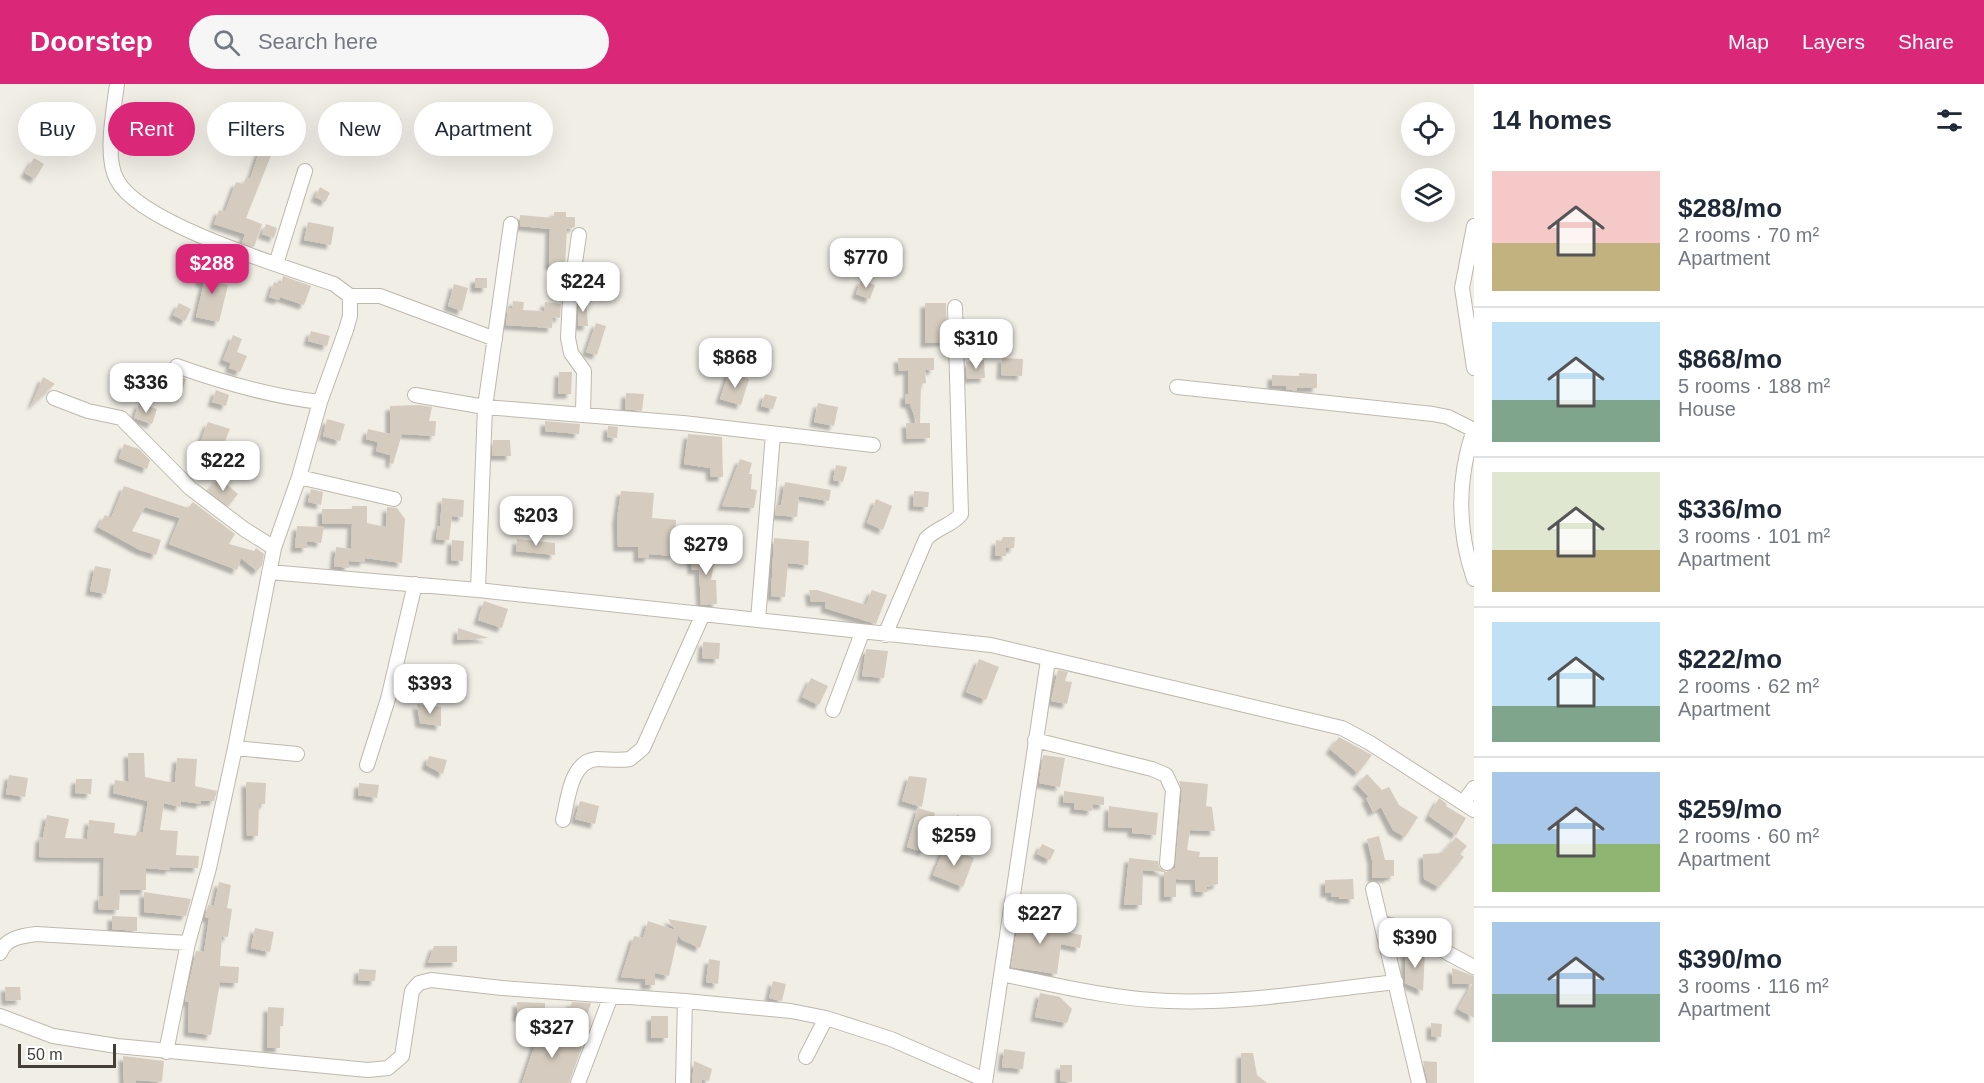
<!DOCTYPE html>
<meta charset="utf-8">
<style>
body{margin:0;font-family:Helvetica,sans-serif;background:#f6f6f7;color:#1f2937;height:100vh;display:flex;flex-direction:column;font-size:22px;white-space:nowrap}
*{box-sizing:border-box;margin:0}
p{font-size:20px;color:#747a83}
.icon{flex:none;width:33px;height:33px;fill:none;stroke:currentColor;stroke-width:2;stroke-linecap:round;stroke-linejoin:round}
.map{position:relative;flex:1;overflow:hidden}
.drawer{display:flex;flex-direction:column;background:#fff;width:510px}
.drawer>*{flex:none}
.top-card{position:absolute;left:18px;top:18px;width:570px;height:54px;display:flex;gap:12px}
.controls{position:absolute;left:1401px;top:18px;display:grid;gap:12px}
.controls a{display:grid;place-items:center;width:54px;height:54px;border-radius:50%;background:#fff;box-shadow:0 6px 24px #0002;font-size:30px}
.scale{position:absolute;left:18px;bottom:15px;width:98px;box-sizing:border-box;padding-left:6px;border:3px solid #433e36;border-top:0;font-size:16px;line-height:21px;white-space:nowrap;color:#433e36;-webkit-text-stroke:4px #fff;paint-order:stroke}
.price{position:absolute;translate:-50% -51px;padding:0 14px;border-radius:12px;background:#fff;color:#222;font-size:20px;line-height:39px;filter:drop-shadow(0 2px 3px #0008)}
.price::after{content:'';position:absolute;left:50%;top:36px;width:18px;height:14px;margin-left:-9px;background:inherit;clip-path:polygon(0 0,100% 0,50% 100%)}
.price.active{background:#db2777;color:#fff}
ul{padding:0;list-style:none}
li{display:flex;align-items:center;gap:18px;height:150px;padding:0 18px}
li+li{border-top:2px solid #e0e1e3}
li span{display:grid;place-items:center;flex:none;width:168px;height:120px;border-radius:0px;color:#555}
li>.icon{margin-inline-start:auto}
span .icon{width:72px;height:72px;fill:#fffc;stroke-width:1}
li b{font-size:26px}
h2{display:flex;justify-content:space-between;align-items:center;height:72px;padding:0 18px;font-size:26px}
.tag{padding:0 21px;border-radius:27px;background:#fff;box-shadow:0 6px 24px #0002;font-size:21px;line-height:54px}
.tag.active{background:#db2777;color:#fff}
header{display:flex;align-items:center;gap:36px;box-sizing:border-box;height:84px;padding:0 30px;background:#db2777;color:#fff}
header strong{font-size:28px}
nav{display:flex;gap:33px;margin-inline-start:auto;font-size:21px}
.search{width:420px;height:54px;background:#f6f6f7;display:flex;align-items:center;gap:15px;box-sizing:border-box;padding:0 21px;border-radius:33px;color:#747a83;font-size:22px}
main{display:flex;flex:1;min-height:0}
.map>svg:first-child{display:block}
</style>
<header>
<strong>Doorstep</strong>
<div class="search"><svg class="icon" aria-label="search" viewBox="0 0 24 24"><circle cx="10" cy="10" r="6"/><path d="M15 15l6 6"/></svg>Search here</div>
<nav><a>Map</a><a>Layers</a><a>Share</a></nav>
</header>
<main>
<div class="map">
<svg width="1474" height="999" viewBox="0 0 1474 999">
<defs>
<filter id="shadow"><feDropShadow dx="-4.5" dy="4.5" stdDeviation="1.5" flood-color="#0004"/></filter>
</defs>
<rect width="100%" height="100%" fill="#f1eee6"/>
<path fill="#d5ccbf" filter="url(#shadow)" d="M134,26L149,29L145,48L130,45Z
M388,28L401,35L390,55L377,48Z
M260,65L272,69L246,134L262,140L254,163L242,159L245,150L214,140L219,126L225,128L236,98L243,100L246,94L250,95Z
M34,74L44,80L35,95L25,89Z
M320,103L330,109L325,118L315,113Z
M554,128H566V133H575V143L567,145L565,183L549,181L550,145L520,142V131L554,134Z
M308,138L334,143L331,161L304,156Z
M266,140L277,144L274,154L262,150Z
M203,183L222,188L220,199L228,201L219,238L196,233L204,199L200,198Z
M283,192L311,202L304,221L280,213L279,216L269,213L274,198L281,200Z
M475,194H487V204H475Z
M861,196L875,201L870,215L856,210Z
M454,200L468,204L462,227L448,222Z
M586,213L588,242H578L579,214Z
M513,217L524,218L523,226L544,227L545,218L561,220L560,234L553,233L552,244L506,241L508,224H512Z
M179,219L191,225L185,237L173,231Z
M925,219H946L947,258L925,259Z
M596,239L606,242L597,271L586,268Z
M311,247L330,252L327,262L308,257Z
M233,251L242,255L237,268L247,272L240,288L229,284L231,279L223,276Z
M898,274H934V286H925L926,299L921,300L920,339H930V354L907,355L906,339H917L910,320L905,319V310H908V286L899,287Z
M1002,274L1023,275L1022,292L1001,291Z
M984,276L985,294L967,295L966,278Z
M559,288H572L571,310H558Z
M729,288L749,295L741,321L720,315Z
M168,289L186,295L182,308L164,302Z
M1299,289L1317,290V304H1297V307L1286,305V302H1272V291L1299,292Z
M43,293L55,300L31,322Z
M216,306L229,311L226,322L212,318Z
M626,309L644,310L642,327L625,325Z
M765,310L777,313L773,325L761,322Z
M139,319L157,325L152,340L134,334Z
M818,319L838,323L834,342L814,338Z
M419,321L432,323L429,337H436L435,352L402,350L393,380L390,379V371L376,367L378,358L366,355L368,345L390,350V322Z
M327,335L345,340L340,357L323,352Z
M545,337L580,340L579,350L545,347Z
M208,338L230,345L224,359L251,370L244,385L198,364Z
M608,342L618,343L617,354L607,353Z
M688,350L722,353L723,393H711L710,384L684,380Z
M493,356H510L511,372H492Z
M124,360L139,365L150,376L147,385L119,374Z
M740,375L752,379L749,390H752L751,405L757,406L754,424L722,422Z
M836,381L847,383L843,398L833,396Z
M219,394L238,410L228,422L208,407Z
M785,398L831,406L829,417L799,412L797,433L775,431L776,421H781Z
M124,402L188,424L193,418L235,450L229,460L254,467L256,464L264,470L262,481L257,487L241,474L237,486L169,460L180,434L145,423L132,447L161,456L156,471L140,466L98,443L105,431L111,434Z
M311,405L323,408L321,421L308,418Z
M621,407L654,409L652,434L676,436L674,472L649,470V474H638V463H618L617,435Z
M914,407L929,408L928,423L913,422Z
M442,414L464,416L463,433L452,432L449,456L436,455L438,442H440Z
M876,415L892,422L883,446L867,439Z
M352,422H367V439L386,443L387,423L397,424L405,435L402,479L365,474L364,478L349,477V484L334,482L336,463L351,465L352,440H322V425H352Z
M297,442L324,443L321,459L307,457V464H295Z
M1003,453H1015L1014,464H1006V472H995L996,456L1001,457Z
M774,454L809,457L808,481L788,479L785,513L771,512Z
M517,455L555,459V471L516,467Z
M452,456L464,457L463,477L451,476Z
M691,467L716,470L711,496H716L717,520L701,521L699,486H692Z
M95,482L111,485L106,510L90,507Z
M809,506H817L866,521L872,506L887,511L876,540L825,524L826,518H811Z
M484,517L508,525L502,544L478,536Z
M458,544L489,554L457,556Z
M703,558L720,559L719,575L702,574Z
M866,565L888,567L884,594L862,592Z
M979,575L999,583L986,616L966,608Z
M1058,586L1068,588L1065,597L1072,598L1067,620L1051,617Z
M811,594L828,602L819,621L802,613Z
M417,620L441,623V642L420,639Z
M1339,653L1372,671L1358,689L1330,665Z
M128,669H144L145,693L169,698H175L177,674L197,675L195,702L217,707L214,717H201V720L181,717L180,723L164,719L160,746L178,747L176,771L199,772L198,784L170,783V786L146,784V806H120L119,826L98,825L99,812H103L104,774L39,773L40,753H43L47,731L69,735L65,754L87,755L89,736L115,739L114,749L136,752L137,748H143L148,717L113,709L115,696L129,698Z
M1043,671L1065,674L1060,703L1039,699Z
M429,672L447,676L443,690L426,681Z
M1367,690L1382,706L1389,703L1399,721L1418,733L1405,753L1393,746L1381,723L1373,728L1366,714L1369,713L1357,700Z
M9,691L28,694L25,713L6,710Z
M909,692L927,694L922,723L902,717Z
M76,695H92L91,710L75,709Z
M1179,697L1208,700L1206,722L1212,723L1215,747L1190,746L1187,766L1200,768L1199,773H1218V800L1207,803V808H1196L1195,796L1176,795V813H1164V788L1143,786L1142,821H1124L1129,774L1158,777L1159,783L1166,788L1175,784L1182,707Z
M246,698L266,699L265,720H259L258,752H247Z
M359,699L379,701L377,714L358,711Z
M1064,707L1104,713V721L1093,720L1092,727L1074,725L1075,719L1063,718Z
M1439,714L1447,720L1446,722L1466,734L1456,751L1429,732Z
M580,717L599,722L595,740L575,735Z
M1109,722L1158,729L1156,751L1132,749V744L1108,743Z
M918,724L935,729L924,768L907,763Z
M957,731L967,734L962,747L952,743Z
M1379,752L1385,776H1394V792H1389V794H1372V776L1367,755Z
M1456,753L1467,762L1460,770L1464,773L1439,803L1424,795L1423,770L1442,769Z
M1042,760L1055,766L1050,776L1037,770Z
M945,762L974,774L963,803L933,791Z
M1353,795L1354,815H1339V813H1331V809H1325V796Z
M219,798L231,801L227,824L232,825L228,853L222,852L220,882L239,883L238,899L220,898L211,951L188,948L189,918L185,917L196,867L204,868L209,834L205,833L208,821L214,822Z
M144,808L191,815L186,832L144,828Z
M1021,831L1051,837L1049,845L1082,851L1080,864L1061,860L1057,890L1011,883L1019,833Z
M112,832L137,833V847L112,845Z
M668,835L707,842L700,864L682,856L678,851L669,892L655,889V901H645V895L621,893L634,852L643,854L648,837L675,846Z
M255,844L274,848L270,868L251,864Z
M434,862H457V878L428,879Z
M1406,867H1425L1423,907L1405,899Z
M709,875L720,877L718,900L706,898Z
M1452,884L1474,892V934L1458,925L1472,900H1453Z
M359,885L376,886L375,897L358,896Z
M773,897L786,900L782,917L769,914Z
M5,903H20L21,916L6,917Z
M1040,909L1060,913L1072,925L1067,939L1035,933Z
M517,918L545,919V934L517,933Z
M572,918L591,919L587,932L569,926Z
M268,923L284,924L283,942H280V964H267Z
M651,932H668V954H651Z
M1431,939L1442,940L1441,953L1431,952Z
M540,945L583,960L569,999H522Z
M1004,965L1025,968L1023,985L1002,983Z
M1241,969H1253L1257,991L1267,999H1241Z
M123,972L164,977L162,998L136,996V999H124Z
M694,977L712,985L709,997L702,995L701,999H692Z
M1423,977L1437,978V999H1428Z
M1060,981H1072V998L1060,997Z"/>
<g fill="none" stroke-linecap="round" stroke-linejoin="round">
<g stroke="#bfb8ac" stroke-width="16">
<path id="minor" d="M117,0C114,25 104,73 117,96C140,140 285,183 334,200L350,212V232L346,246L320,318L299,393L274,464L235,664L209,784L188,859L166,968
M1474,142L1462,204L1474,284
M579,151L570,214L568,254L571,269L584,287L583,330
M276,180L305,87
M350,212H380L495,255
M177,282C224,299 270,312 320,318
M1177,303L1433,330L1448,333L1474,346
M415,311L485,323L683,339L873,361
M54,314L88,327L121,334L190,404L244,445L274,464
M1474,345C1457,395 1457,445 1474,495
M299,393L394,415
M269,488L478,506L991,561L1342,644L1370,659L1474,726
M478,506L485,323L511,140
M758,536L773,350
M885,551L926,455C937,443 952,442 961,430L955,223
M833,626L862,549
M1035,656L1152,685L1166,691L1173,706L1167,779
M235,664L297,670
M367,681L388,615L415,500
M1463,719L1474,704
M563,736C568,716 570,677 597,675C608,675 618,677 630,675L643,664L703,530
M1373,805L1419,999
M1382,839L1399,843L1474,883
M0,869C6,854 21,852 36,850L188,859
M1001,890C1056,901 1111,915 1168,917C1244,920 1321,906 1396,898
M685,917L791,927L826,934
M0,932L53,952L117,962L368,986L388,984L402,972L412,907L419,899L431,896L502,904L685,917L683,999
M806,973L826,934L891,955L985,996
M578,999L611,912
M985,999L1048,576"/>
</g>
<use href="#minor" stroke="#fff" stroke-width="14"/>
</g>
</svg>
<div class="controls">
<a><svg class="icon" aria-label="locate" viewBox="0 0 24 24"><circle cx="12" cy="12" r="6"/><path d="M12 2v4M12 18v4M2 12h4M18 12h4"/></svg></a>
<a><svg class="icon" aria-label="layers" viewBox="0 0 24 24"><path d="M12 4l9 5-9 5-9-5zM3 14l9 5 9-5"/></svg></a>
</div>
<div class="scale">50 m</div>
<b class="price" style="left:866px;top:205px">$770</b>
<b class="price active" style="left:212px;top:211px">$288</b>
<b class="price" style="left:583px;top:229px">$224</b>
<b class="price" style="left:976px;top:286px">$310</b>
<b class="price" style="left:735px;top:305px">$868</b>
<b class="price" style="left:146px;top:330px">$336</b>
<b class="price" style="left:223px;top:408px">$222</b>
<b class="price" style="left:536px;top:463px">$203</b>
<b class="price" style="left:706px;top:492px">$279</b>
<b class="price" style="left:430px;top:631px">$393</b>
<b class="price" style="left:954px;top:783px">$259</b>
<b class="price" style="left:1040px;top:861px">$227</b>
<b class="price" style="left:1415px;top:885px">$390</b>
<b class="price" style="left:552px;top:975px">$327</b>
<div class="top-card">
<a class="tag">Buy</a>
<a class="tag active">Rent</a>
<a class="tag">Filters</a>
<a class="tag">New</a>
<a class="tag">Apartment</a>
</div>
</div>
<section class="drawer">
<h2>14 homes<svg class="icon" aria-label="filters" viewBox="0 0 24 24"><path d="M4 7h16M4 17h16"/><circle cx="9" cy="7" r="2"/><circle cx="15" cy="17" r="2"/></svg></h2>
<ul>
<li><span style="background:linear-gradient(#f6c9c9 60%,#c2b280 0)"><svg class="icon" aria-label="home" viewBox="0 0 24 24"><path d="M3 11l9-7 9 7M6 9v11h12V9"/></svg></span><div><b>$288/mo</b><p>2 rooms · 70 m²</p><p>Apartment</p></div></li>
<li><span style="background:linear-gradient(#bfe0f5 65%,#7fa58c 0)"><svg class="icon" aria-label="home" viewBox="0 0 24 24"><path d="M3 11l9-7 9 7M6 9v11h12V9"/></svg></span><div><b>$868/mo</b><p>5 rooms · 188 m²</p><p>House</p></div></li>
<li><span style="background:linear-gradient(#dfe7d0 65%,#c2b280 0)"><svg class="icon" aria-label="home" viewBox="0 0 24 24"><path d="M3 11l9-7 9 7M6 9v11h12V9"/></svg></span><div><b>$336/mo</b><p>3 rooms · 101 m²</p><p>Apartment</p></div></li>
<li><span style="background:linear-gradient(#bfe0f5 70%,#7fa58c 0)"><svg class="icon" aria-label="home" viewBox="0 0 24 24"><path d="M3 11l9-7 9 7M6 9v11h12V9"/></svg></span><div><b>$222/mo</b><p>2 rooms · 62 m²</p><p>Apartment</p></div></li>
<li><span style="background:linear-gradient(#a9c7e8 60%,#8fb573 0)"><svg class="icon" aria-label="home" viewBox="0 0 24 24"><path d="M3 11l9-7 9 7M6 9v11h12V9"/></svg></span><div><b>$259/mo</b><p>2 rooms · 60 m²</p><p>Apartment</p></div></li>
<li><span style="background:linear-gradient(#a9c7e8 60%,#7fa58c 0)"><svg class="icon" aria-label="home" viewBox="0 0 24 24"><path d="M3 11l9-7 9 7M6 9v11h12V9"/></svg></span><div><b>$390/mo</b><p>3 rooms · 116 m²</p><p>Apartment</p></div></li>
</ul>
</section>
</main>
